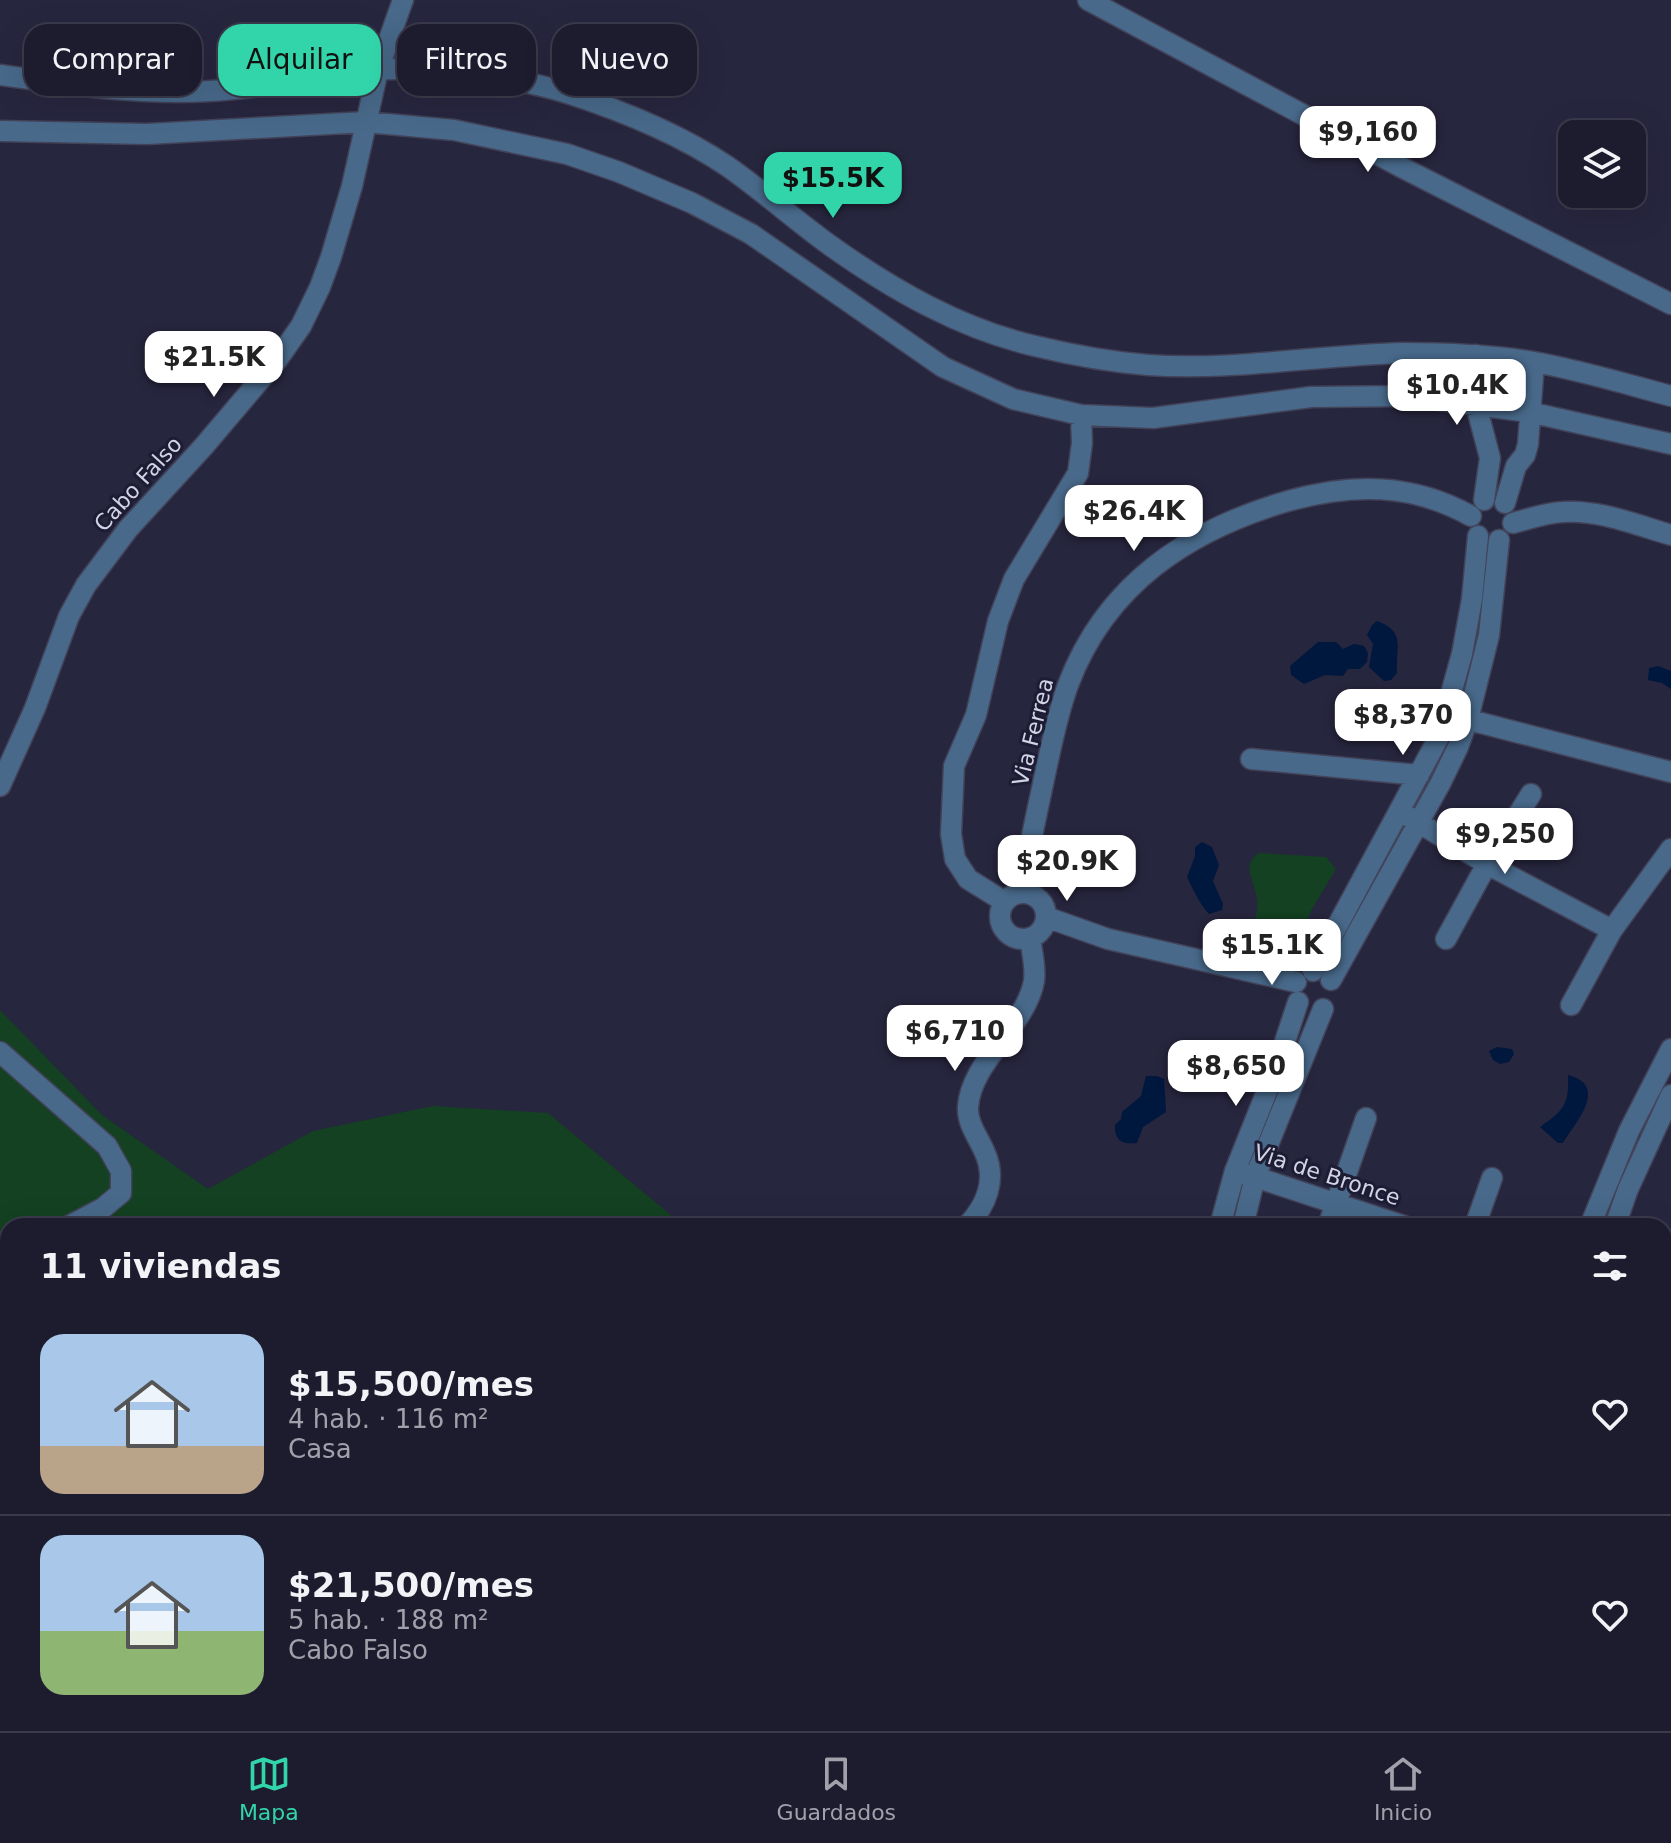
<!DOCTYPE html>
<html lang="es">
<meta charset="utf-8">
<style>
body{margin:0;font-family:"DejaVu Sans",sans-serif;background:#252537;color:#f1f3f6;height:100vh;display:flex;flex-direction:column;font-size:30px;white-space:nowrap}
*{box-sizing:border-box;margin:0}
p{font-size:26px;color:#a0a1aa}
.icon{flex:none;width:44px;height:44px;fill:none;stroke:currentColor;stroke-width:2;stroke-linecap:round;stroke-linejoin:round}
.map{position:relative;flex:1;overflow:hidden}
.sheet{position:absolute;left:0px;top:1218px;width:1672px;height:514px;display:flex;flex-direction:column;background:#1d1c2f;border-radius:24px 24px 0 0;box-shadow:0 8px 32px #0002,0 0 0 2px #3b3a4b}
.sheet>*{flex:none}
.banner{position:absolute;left:24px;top:24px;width:800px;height:72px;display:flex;gap:16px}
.buttons{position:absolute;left:1558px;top:120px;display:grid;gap:16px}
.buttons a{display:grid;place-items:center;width:88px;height:88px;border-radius:16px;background:#1d1c2f;box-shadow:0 8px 32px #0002,0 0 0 2px #3b3a4b;font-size:40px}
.price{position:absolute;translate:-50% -68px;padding:0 18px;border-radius:16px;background:#fff;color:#222;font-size:26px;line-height:52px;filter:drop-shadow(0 2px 4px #0008)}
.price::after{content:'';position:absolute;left:50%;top:48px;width:24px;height:18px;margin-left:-12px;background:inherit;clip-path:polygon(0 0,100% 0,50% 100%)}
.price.selected{background:#32d4a9;color:#111}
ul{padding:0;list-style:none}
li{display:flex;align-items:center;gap:24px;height:200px;padding:0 40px}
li+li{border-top:2px solid #3b3a4b}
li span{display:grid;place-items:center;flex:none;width:224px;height:160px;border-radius:24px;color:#555}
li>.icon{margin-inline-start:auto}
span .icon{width:96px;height:96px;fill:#fffc;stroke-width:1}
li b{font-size:34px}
h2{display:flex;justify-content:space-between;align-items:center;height:96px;padding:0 40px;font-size:34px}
.tag{padding:0 28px;border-radius:24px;background:#1d1c2f;box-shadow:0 8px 32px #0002,0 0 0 2px #3b3a4b;font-size:28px;line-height:72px}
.tag.selected{background:#32d4a9;color:#111}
.tab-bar{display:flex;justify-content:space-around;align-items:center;height:112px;border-top:2px solid #3b3a4b;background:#1d1c2f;font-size:22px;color:#a0a1aa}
.tab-bar a{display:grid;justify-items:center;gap:4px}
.tab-bar .selected{color:#32d4a9}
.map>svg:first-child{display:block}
</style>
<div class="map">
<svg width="1671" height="1731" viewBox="0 0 1671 1731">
<rect width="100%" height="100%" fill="#27263f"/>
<path fill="#134121" d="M1259,853L1326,857L1336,869L1312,909L1301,933L1290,935L1281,943L1250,931C1254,921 1259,911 1257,900C1255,881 1240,866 1259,853Z
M0,1010L102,1115L208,1189L313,1131L433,1106L548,1113L684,1226H8V1724H1643L1646,1731H0Z"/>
<path fill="#00173e" d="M1377,621C1407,632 1395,648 1397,673L1391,680L1384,681L1369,667L1373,644L1367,635L1372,625Z
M1318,642H1336L1343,649L1354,644L1364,646L1368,653L1367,662L1360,669H1348L1343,676L1325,675L1304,684L1291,675L1290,666Z
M1658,666L1671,671V689L1662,683L1648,680L1649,668Z
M1202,842L1212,847L1219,865L1213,881L1223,904L1222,910L1209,914C1200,905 1193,889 1187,877L1195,856V847Z
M1497,1047L1512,1049L1514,1054L1509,1062L1500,1064L1493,1060L1489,1051Z
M1568,1075C1611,1086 1573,1125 1563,1143H1558L1540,1127C1565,1110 1569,1104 1568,1075Z
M1146,1076H1157L1164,1079L1166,1112L1143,1127L1137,1143C1123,1145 1114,1141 1115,1125L1121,1119L1122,1112L1141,1096Z"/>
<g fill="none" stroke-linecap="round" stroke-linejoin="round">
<path stroke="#00173e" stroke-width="5" d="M0,1649L8,1643"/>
<g stroke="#424259" stroke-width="23">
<path id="minor" d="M1088,0L1403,168L1671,304
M0,75C70,85 140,95 210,91C266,89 320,74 376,70C429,66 516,77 567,93C623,111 678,133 727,166C763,191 796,221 831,246C893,290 961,329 1035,346C1072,355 1111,362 1148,365C1233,371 1318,355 1403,353C1446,353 1492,355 1534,362C1580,370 1626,384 1671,396
M0,131L147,134L365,122L454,130L567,154L619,172L692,203L751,234L943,367L1013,399L1081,415L1153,418L1311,397L1409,396L1529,412L1671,444
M1476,355V405L1490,458L1484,500
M1505,503L1516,466L1525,455L1528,444L1534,362
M1513,523C1529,519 1545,513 1562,512C1598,509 1637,525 1671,535
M1458,717L1671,772
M1251,759L1419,775
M0,786L35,708L69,616L86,585L128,529L204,446L277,360L301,326L320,287L331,257L352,186L378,70L403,0
M1406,815L1487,864L1612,930
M1024,893C1027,853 1036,818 1044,779C1051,747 1057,715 1068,685C1106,584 1188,530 1288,501C1353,483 1412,483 1471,516
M1000 916a23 23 0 1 1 46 0a23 23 0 1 1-46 0Z
M1005,902L968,879L955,859L951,834L954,766L976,715L998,621L1014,579L1078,473L1082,443L1081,415
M1046,917L1108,939L1296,982
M1446,939L1487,864L1531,794
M1313,971L1439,737L1462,654L1472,599L1478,536
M1331,980L1440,784L1458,747L1468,719L1489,635L1499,540
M1571,1005L1612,930L1671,849
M0,1052L107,1146L121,1171V1193L103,1208L69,1226
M1243,1173L1404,1226
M967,1226C986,1206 997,1180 985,1153C979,1138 967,1124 968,1107C971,1061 1026,1026 1034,981C1036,967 1032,952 1030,938
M1220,1226L1235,1171L1277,1066L1298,1002
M1243,1226L1255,1177L1323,1009
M1328,1226L1366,1118
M1475,1226L1492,1178
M1590,1226L1629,1131L1671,1049
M1615,1226L1628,1189L1671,1095
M0,1255L8,1252
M1664,1414L1671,1410
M1464,1731L1468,1724
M1495,1731L1499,1724"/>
</g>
<use href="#minor" stroke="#48698a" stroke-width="20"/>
</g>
<g text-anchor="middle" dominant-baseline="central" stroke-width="6" stroke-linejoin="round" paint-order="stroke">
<g font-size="22" fill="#d2d3e4" stroke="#1d1c35">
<text transform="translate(138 484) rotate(-48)">Cabo Falso</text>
<text transform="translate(1033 732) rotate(-76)">Via Ferrea</text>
<text transform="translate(1327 1175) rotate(18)">Via de Bronce</text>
</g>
</g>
</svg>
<div class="buttons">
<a><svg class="icon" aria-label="layers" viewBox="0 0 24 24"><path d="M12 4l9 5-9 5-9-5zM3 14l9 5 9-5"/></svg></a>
</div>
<b class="price" style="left:1368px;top:174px">$9,160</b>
<b class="price selected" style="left:833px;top:220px">$15.5K</b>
<b class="price" style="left:214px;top:399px">$21.5K</b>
<b class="price" style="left:1457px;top:427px">$10.4K</b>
<b class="price" style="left:1134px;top:553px">$26.4K</b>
<b class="price" style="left:1403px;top:757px">$8,370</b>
<b class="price" style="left:1505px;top:876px">$9,250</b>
<b class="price" style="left:1067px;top:903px">$20.9K</b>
<b class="price" style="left:1272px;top:987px">$15.1K</b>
<b class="price" style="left:955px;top:1073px">$6,710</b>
<b class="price" style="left:1236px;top:1108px">$8,650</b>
<div class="banner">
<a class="tag">Comprar</a>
<a class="tag selected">Alquilar</a>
<a class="tag">Filtros</a>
<a class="tag">Nuevo</a>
</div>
<section class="sheet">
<h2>11 viviendas<svg class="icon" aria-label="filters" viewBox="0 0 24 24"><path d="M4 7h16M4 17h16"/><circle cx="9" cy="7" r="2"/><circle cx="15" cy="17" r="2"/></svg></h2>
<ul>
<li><span style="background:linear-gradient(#a9c7e8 70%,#b9a48a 0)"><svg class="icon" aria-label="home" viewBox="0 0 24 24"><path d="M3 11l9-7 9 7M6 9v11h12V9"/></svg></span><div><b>$15,500/mes</b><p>4 hab. · 116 m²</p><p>Casa</p></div><svg class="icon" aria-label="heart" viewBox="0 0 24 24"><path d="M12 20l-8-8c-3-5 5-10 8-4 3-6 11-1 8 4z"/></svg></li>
<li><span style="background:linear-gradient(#a9c7e8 60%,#8fb573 0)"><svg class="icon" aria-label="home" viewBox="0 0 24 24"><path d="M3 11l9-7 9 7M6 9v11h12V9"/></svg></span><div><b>$21,500/mes</b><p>5 hab. · 188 m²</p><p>Cabo Falso</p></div><svg class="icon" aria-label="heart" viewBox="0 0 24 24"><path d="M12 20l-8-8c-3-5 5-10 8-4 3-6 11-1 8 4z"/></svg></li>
</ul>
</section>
</div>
<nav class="tab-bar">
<a class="selected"><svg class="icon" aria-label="map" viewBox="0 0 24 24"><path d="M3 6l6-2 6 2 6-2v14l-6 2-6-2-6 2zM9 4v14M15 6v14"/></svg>Mapa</a>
<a><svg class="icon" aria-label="saved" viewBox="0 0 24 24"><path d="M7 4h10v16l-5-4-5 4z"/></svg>Guardados</a>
<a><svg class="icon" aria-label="home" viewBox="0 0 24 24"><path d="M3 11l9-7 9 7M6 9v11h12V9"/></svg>Inicio</a>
</nav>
